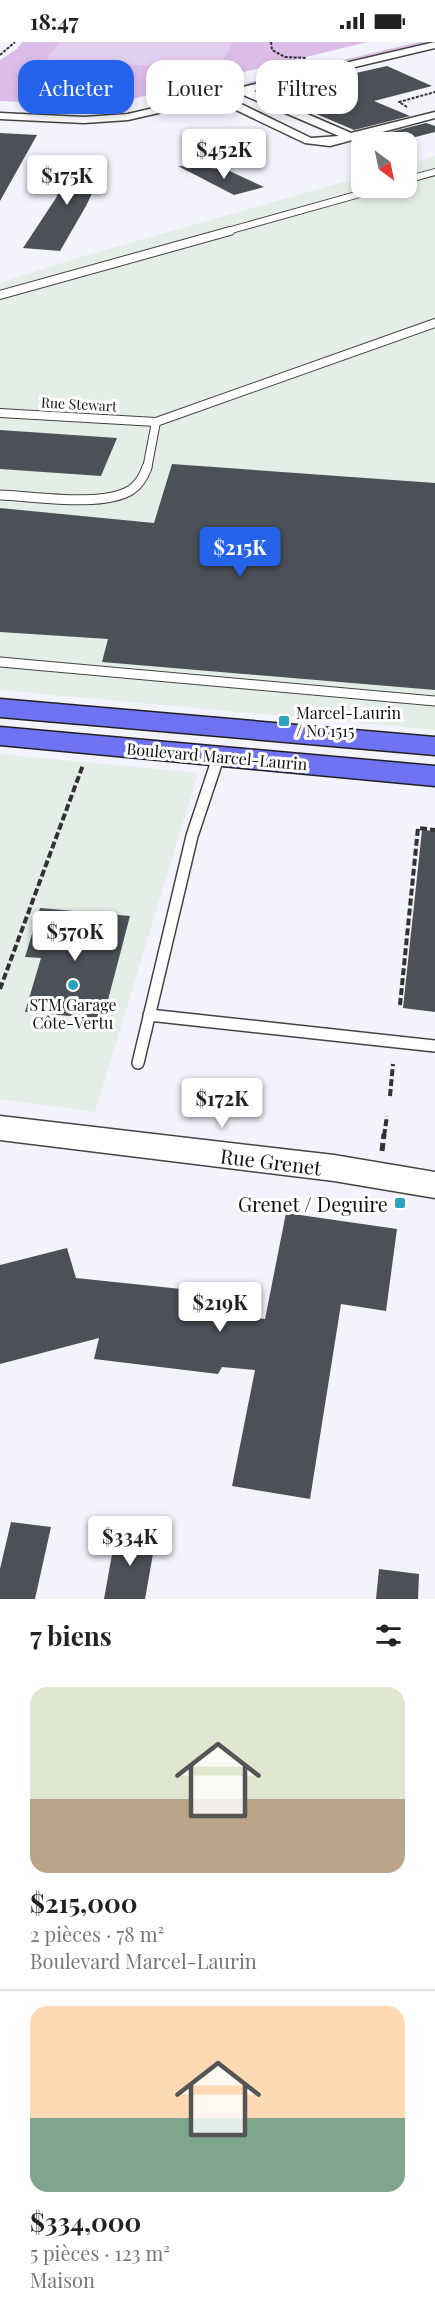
<!DOCTYPE html>
<html lang="fr">
<meta charset="utf-8">
<style>
body{margin:0;font-family:"Playfair Display",serif;background:#f6f6f6;color:#222;height:100vh;display:flex;flex-direction:column;font-size:22px;white-space:nowrap}
*{box-sizing:border-box;margin:0}
p{font-size:20px;color:#767676}
.icon{flex:none;width:33px;height:33px;fill:none;stroke:currentColor;stroke-width:2;stroke-linecap:round;stroke-linejoin:round}
.map{position:relative;height:1557px;overflow:hidden}
.side{display:flex;flex-direction:column;background:#fff;flex:1}
.side>*{flex:none}
.guide{position:absolute;left:18px;top:18px;width:399px;height:54px;display:flex;gap:12px}
.needle{width:39px;rotate:147deg}
.tools{position:absolute;left:351px;top:90px;display:grid;gap:12px}
.tools a{display:grid;place-items:center;width:66px;height:66px;border-radius:12px;background:#fff;box-shadow:0 3px 9px #0003;font-size:30px}
.price{position:absolute;translate:-50% -51px;padding:0 14px;border-radius:6px;background:#fff;color:#222;font-size:20px;line-height:39px;filter:drop-shadow(0 2px 3px #0008)}
.price::after{content:'';position:absolute;left:50%;top:36px;width:18px;height:14px;margin-left:-9px;background:inherit;clip-path:polygon(0 0,100% 0,50% 100%)}
.price.active{background:#2563eb;color:#fff}
ul{padding:0;list-style:none}
li{display:grid;align-content:center;gap:12px;height:318px;padding:0 30px}
li+li{border-top:2px solid #e0e0e0}
li span{display:grid;place-items:center;height:186px;border-radius:18px;color:#555}
li>.icon{margin-inline-start:auto}
span .icon{width:108px;height:108px;fill:#fffc;stroke-width:1}
li b{font-size:26px}
h2{display:flex;justify-content:space-between;align-items:center;height:72px;padding:0 30px;font-size:26px}
.pill{padding:0 21px;border-radius:18px;background:#fff;box-shadow:0 3px 9px #0003;font-size:21px;line-height:54px}
.pill.active{background:#2563eb;color:#fff}
.status{display:flex;justify-content:space-between;align-items:center;height:42px;padding:0 30px;background:#fff;direction:ltr}
.status svg{height:16px;fill:currentColor}
.map>svg:first-child{display:block}
</style>
<div class="status"><b>18:47</b><svg viewBox="0 0 49 12"><path d="M0 12V9h3v3zM5 12V6h3v6zM10 12V3h3v9zM15 12V0h3v12zM26 1h20v11H26zM47 4h2v5h-2z"/></svg></div>
<div class="map">
<svg width="435" height="1557" viewBox="0 0 435 1557">
<rect width="100%" height="100%" fill="#f3f3fe"/>
<path fill="#e5eee6" d="M435,114V688L0,648V241L74,217L361,135L362,146H406L407,123Z
M0,712L198,731L95,1070L0,1057Z"/>
<path fill="#dcbde8" d="M22,0H368L124,59L85,63L0,59V18L17,7Z
M419,0H435L252,44L246,41Z"/>
<path fill="#e2cff0" d="M59,0H233L218,27L46,18Z"/>
<path fill="#4c5158" d="M387,24L432,44L374,59L410,74L354,88L267,51Z
M426,81L435,84V90L396,100H383L371,95Z
M0,91L37,93L0,159Z
M74,118L107,120L86,164L60,209L23,206L56,156Z
M178,124L225,127L264,145L234,153Z
M0,388L117,396L101,434L0,427Z
M172,422L435,441V648L102,620L108,597L0,590V466L154,481Z
M422,788L435,789V970L403,966Z
M40,866L130,874L103,977L25,970L41,916L25,915Z
M286,1171L397,1187L386,1269L341,1262L310,1457L232,1444L255,1328L222,1325L218,1332L94,1317L99,1296L0,1322V1223L67,1206L76,1236L229,1252L226,1273L265,1277Z
M11,1480L51,1485L35,1557H0V1527Z
M116,1490L156,1495L145,1557H104Z
M379,1527L419,1532L418,1557H376Z"/>
<g fill="none" stroke-linecap="round" stroke-linejoin="round">
<g stroke="#434343" stroke-width="8">
<path id="service-far3" d="M406,138L435,130
M224,190L381,146"/>
</g>
<g stroke="#434343" stroke-width="10">
<path id="service-far2" d="M0,253L230,189
M0,371L156,380
M147,427L156,380L435,281"/>
</g>
<g stroke="#434343" stroke-width="11">
<path id="service-far1" d="M0,453C34,454 102,466 131,448C140,442 144,434 147,425
M0,620L435,659
M215,723L218,714"/>
</g>
<g stroke="#434343" stroke-width="14">
<path id="service" d="M149,973L435,1004
M138,1021L192,794L216,722"/>
</g>
<g stroke="#434343" stroke-width="3">
<path id="minor" d="M435,0V6L254,49L351,91L435,70V76L330,104L305,101L215,58L128,78L84,81L0,77V71L84,75L128,72L205,54L203,51L209,48L217,51ZM241,52L339,94L311,96L227,55Z"/>
</g>
<g stroke="#434343" stroke-width="3">
<path id="tertiary" d="M0,1074L334,1113L435,1130V1156L334,1139L0,1098Z"/>
</g>
<g stroke="#212121" stroke-width="3">
<path id="primary" d="M0,657L435,695V713L0,675Z
M0,685L435,724V744L0,703Z"/>
</g>
<path stroke="#323232" stroke-width="2" stroke-dasharray="3 1.5" stroke-linecap="butt" d="M271,0L272,8L285,15L307,16
M0,13L15,0
M407,65L399,60L435,50"/>
<path stroke="#323232" stroke-width="4" stroke-dasharray="7 3" stroke-linecap="butt" d="M0,947L83,723
M400,963L418,786L435,788
M390,1054L393,1022
M384,1094L387,1074"/>
<path stroke="#323232" stroke-width="5" stroke-dasharray="8 4" stroke-linecap="butt" d="M382,1109L384,1092"/>
<use href="#service-far3" stroke="#fff" stroke-width="6"/>
<use href="#service-far2" stroke="#fff" stroke-width="8"/>
<use href="#service-far1" stroke="#fff" stroke-width="9"/>
<use href="#service" stroke="#fff" stroke-width="11"/>
<use href="#minor" fill="#fff" fill-rule="evenodd"/>
<use href="#tertiary" fill="#fff" fill-rule="evenodd"/>
<use href="#primary" fill="#6f72f3" fill-rule="evenodd"/>
</g>
<g fill="#2ca3bc" stroke="#fff" stroke-width="2">
<rect x="278" y="673" width="12" height="12" rx="3"/>
<circle cx="73" cy="943" r="6"/>
<rect x="394" y="1155" width="12" height="12" rx="3"/>
</g>
<g text-anchor="middle" dominant-baseline="central" stroke-width="6" stroke-linejoin="round" paint-order="stroke">
<g font-size="14" fill="#101010" stroke="#fff">
<text transform="translate(79 362) rotate(3)">Rue Stewart</text>
</g>
<g font-size="16" fill="#101010" stroke="#fff" text-anchor="start">
<text x="296" y="670">Marcel-Laurin<tspan x="296" dy="18">/ No 1515</tspan></text>
<text x="73" y="962" text-anchor="middle">STM Garage<tspan x="73" dy="18">Côte-Vertu</tspan></text>
</g>
<g font-size="16" fill="#101010" stroke="#fff">
<text transform="translate(217 714) rotate(5)">Boulevard Marcel-Laurin</text>
</g>
<g font-size="20" fill="#101010" stroke="#fff">
<text transform="translate(271 1119) rotate(7)">Rue Grenet</text>
</g>
<g font-size="20" fill="#101010" stroke="#fff" text-anchor="end">
<text x="388" y="1161">Grenet / Deguire</text>
</g>
</g>
</svg>
<div class="tools">
<a><svg class="needle" viewBox="-14 -14 28 28"><path d="M0-13l5 13h-10z" fill="#e53935"/><path d="M0 13l5-13h-10z" fill="#767676"/></svg></a>
</div>
<b class="price" style="left:224px;top:138px">$452K</b>
<b class="price" style="left:67px;top:164px">$175K</b>
<b class="price active" style="left:240px;top:536px">$215K</b>
<b class="price" style="left:75px;top:920px">$570K</b>
<b class="price" style="left:222px;top:1087px">$172K</b>
<b class="price" style="left:220px;top:1291px">$219K</b>
<b class="price" style="left:130px;top:1525px">$334K</b>
<div class="guide">
<a class="pill active">Acheter</a>
<a class="pill">Louer</a>
<a class="pill">Filtres</a>
</div>
</div>
<section class="side">
<h2>7 biens<svg class="icon" aria-label="filters" viewBox="0 0 24 24"><path d="M4 7h16M4 17h16"/><circle cx="9" cy="7" r="2"/><circle cx="15" cy="17" r="2"/></svg></h2>
<ul>
<li><span style="background:linear-gradient(#dfe7d0 60%,#b9a48a 0)"><svg class="icon" aria-label="home" viewBox="0 0 24 24"><path d="M3 11l9-7 9 7M6 9v11h12V9"/></svg></span><div><b>$215,000</b><p>2 pièces · 78 m²</p><p>Boulevard Marcel-Laurin</p></div></li>
<li><span style="background:linear-gradient(#ffd9b3 60%,#7fa58c 0)"><svg class="icon" aria-label="home" viewBox="0 0 24 24"><path d="M3 11l9-7 9 7M6 9v11h12V9"/></svg></span><div><b>$334,000</b><p>5 pièces · 123 m²</p><p>Maison</p></div></li>
</ul>
</section>
